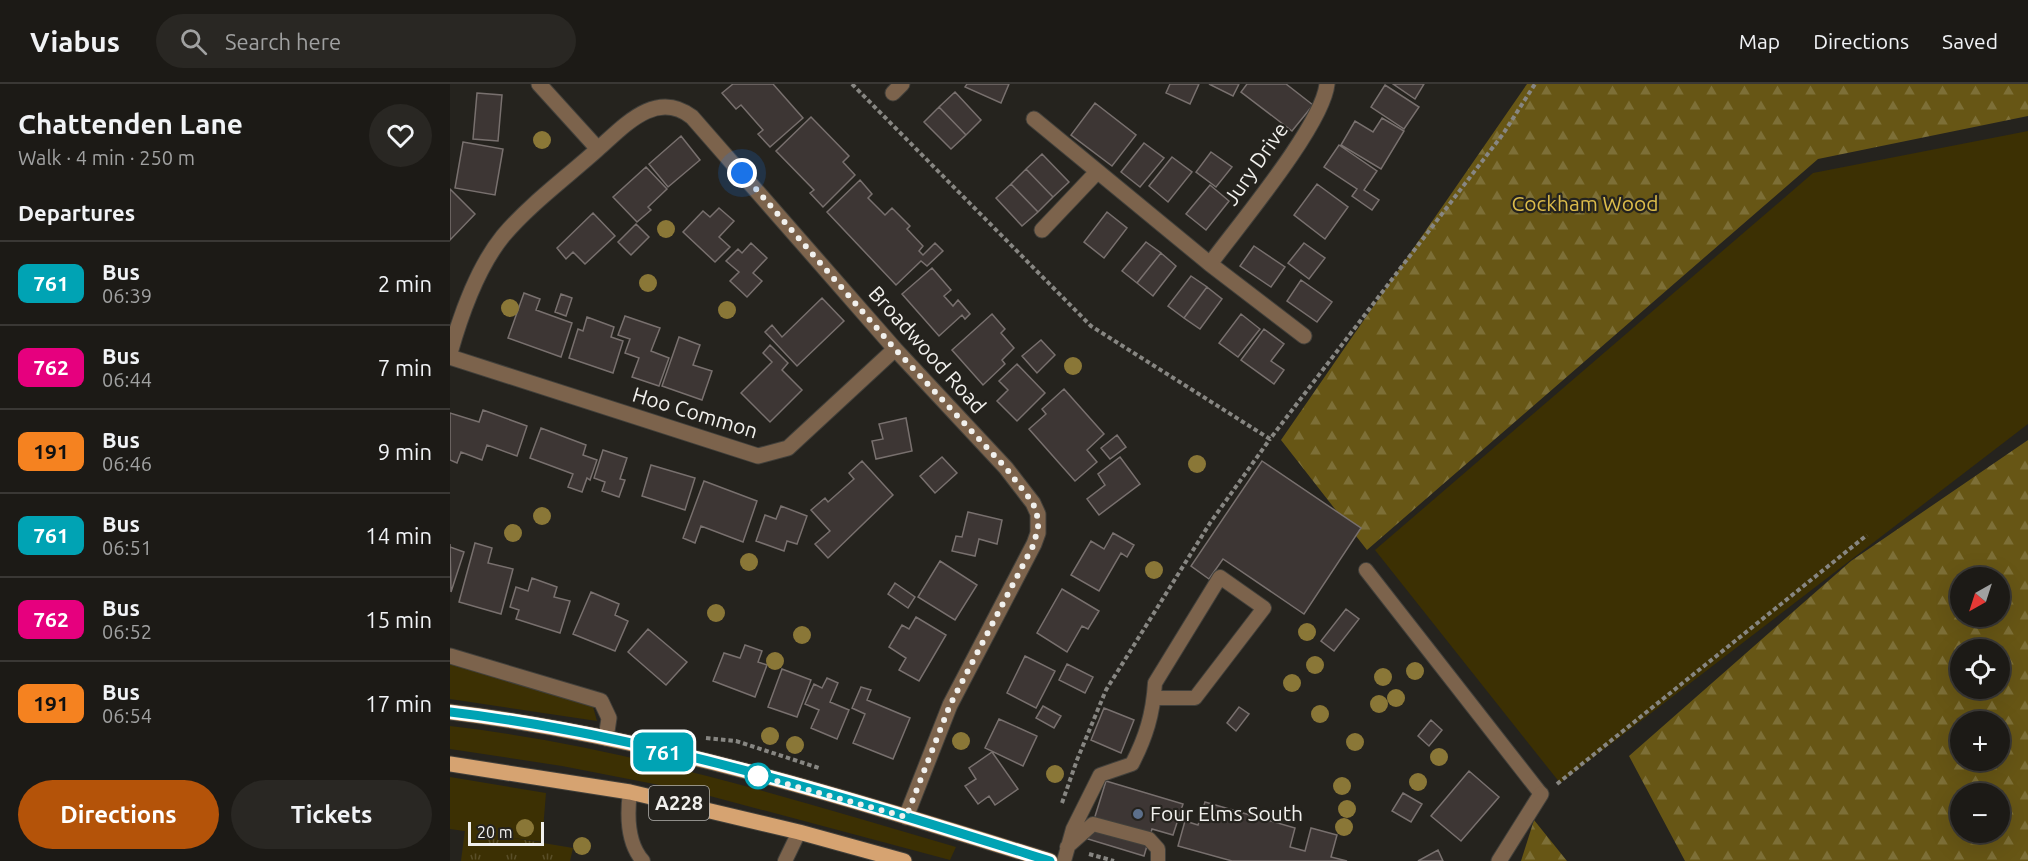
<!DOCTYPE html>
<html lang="en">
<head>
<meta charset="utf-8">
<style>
  :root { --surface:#1c1a16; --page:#292723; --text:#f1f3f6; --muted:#a0a1a1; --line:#3a3835; --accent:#b45309 }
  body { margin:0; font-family:Ubuntu,sans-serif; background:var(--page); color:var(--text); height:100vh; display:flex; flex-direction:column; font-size:22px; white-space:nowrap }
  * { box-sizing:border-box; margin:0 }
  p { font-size:20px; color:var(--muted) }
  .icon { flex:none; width:33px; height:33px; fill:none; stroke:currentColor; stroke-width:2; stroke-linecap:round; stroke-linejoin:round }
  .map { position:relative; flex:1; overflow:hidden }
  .side { display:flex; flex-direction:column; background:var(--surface); width:450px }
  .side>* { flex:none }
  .badge { padding:0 12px; border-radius:9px; font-size:21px; line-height:39px }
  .needle { width:39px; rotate:219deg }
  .fabs { position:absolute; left:1500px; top:483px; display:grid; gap:12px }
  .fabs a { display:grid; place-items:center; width:60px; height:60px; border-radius:50%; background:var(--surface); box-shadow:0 6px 24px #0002,0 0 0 2px var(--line); font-size:30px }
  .scale { position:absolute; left:18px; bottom:15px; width:76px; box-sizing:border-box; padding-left:6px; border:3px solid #f1f0ed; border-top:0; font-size:16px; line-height:21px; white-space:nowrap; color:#f1f0ed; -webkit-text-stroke:4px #25231e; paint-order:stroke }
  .you { position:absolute; width:30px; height:30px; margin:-15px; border:4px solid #fff; border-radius:50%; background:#1a73e8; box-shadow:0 0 0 9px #1a73e833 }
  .map>.badge { position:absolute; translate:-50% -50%; box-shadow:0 0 0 3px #fff }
  h2 { padding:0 18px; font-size:22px; line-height:54px }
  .round { display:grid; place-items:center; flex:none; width:63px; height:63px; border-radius:32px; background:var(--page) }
  .head { display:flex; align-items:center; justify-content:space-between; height:102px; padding:0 18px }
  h1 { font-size:28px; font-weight:700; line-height:45px }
  .button { display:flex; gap:12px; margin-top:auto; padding:12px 18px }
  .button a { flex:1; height:69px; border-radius:36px; background:var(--accent); color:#fff; font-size:24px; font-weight:700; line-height:69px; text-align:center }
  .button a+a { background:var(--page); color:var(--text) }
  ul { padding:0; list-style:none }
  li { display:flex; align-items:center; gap:18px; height:84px; padding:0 18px; border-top:2px solid var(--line) }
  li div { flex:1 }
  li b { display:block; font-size:22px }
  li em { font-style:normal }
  li .badge { min-width:66px; font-weight:700; text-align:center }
  header { display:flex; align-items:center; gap:36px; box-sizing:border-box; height:84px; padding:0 30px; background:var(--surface); border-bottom:2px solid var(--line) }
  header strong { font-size:28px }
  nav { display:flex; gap:33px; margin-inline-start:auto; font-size:21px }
  .search { width:420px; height:54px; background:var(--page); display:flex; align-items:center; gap:15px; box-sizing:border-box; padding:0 21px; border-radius:33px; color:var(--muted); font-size:22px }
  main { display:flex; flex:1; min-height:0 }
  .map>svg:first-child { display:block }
  .grass { fill:#3c3003 }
  .forest { fill:url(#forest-firs); fill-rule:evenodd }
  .park { fill:url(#park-tufts) }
  .building { fill:#3d3634; stroke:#78706e; stroke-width:1.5 }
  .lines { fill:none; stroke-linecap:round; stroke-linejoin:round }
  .service-casing { stroke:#42403b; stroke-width:16 }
  .minor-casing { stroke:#42403b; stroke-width:17 }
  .primary-casing { stroke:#42403b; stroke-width:17 }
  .path { stroke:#878682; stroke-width:4; stroke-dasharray:4.5 3; stroke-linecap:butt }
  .service { stroke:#7c634c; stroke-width:14 }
  .minor { stroke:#7c634c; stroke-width:15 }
  .primary { stroke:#d6a371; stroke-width:15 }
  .tree { fill:#8a7737 }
  .line-casing { stroke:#fff; stroke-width:14 }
  .line { stroke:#00a3b4; stroke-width:9 }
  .walk { stroke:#f1f0ed; stroke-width:6; stroke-dasharray:0 10.8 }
  .stop-dot { fill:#fff; stroke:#00a3b4; stroke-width:3 }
  .service-dot { fill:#5c6f8a; stroke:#25231e; stroke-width:2 }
  .labels { text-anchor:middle; stroke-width:4.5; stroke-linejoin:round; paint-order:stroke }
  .shield { fill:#25231e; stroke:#b4b2af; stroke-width:1.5 }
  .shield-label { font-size:20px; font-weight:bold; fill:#f1f0ed }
  .street-label { font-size:21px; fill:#f1f0ed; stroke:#25231e }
  .park-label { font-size:21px; fill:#dcbc4b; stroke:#25231e }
  .poi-label { font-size:21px; fill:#f1f0ed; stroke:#25231e; text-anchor:start }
</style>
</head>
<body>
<header>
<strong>Viabus</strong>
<div class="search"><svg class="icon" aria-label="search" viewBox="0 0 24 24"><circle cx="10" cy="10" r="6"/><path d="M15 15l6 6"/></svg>Search here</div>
<nav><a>Map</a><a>Directions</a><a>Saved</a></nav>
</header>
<main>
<section class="side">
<div class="head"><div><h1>Chattenden Lane</h1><p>Walk · 4 min · 250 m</p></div><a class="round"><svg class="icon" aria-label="heart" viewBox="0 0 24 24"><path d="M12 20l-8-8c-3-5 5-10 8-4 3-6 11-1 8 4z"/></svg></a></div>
<h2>Departures</h2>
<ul>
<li><span class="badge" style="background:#00a3b4;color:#fff">761</span><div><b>Bus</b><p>06:39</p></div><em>2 min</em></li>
<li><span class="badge" style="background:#e6007e;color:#fff">762</span><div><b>Bus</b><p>06:44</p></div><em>7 min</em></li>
<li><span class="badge" style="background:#f58220;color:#111">191</span><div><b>Bus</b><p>06:46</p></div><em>9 min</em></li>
<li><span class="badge" style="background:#00a3b4;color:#fff">761</span><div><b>Bus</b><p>06:51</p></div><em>14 min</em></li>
<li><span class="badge" style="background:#e6007e;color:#fff">762</span><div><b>Bus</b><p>06:52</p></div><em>15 min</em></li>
<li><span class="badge" style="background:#f58220;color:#111">191</span><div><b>Bus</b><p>06:54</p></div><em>17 min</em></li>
</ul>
<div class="button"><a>Directions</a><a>Tickets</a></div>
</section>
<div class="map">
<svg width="1578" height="777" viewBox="0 0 1578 777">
  <defs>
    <pattern id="forest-firs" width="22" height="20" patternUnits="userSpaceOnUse" patternTransform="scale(1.5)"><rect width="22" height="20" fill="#675615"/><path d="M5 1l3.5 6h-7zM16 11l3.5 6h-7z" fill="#7d6f37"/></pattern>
    <pattern id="park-tufts" width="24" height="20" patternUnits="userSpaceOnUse" patternTransform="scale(1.5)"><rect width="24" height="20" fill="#3c3003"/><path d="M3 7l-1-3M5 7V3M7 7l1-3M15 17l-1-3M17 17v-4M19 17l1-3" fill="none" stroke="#594e28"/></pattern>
  </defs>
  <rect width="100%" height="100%" fill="#25231e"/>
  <path class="grass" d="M1578,47V340L1110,699L925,466L1363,89Z
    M0,575L142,619L147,637L0,615Z
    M0,642C173,662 339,714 506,763L500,776L245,708L112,682L0,665Z
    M0,693L96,709L92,758L0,745Z"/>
  <path class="forest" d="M1077,0H1578V32L1368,75L917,466L831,356Z
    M1578,356V777H1235L1179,672L1401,477ZM1510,494H1550V532H1510ZM1510,566H1550V604H1510ZM1510,638H1550V676H1510ZM1510,710H1550V748H1510Z
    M1084,736L1117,777H1071Z"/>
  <path class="park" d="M15,746L123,764L120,777H11Z"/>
  <path class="building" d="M283,0H323L353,34L320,63L308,50L313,46L291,21L286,25L272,9Z
    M517,0H559L551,19L515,3Z
    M720,0H749L740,20L716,9Z
    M759,0H789L783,12Z
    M797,0H836L863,21L842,47L791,8Z
    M943,0H974L965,15Z
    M935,1L969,23L954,45L921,23Z
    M505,8L531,36L516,51L489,23Z
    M27,9L52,11L48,57L23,55Z
    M645,19L686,51L662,82L621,51Z
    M489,23L516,51L501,65L474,38Z
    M361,33L399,72L393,78L405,91L373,123L360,109L364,106L326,67Z
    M932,34L954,47L931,85L891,61L905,37L923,48Z
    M231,52L250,76L218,103L199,80Z
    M13,58L53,65L45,111L5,104Z
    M694,59L714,74L690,103L671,88Z
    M889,61L927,87L914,106L929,116L922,126L902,112L907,105L874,83Z
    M761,68L782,83L766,103L746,88Z
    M592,70L619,98L603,113L576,85Z
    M722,73L742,88L718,118L699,102Z
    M196,83L217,105L198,123L201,126L187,138L163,113Z
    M576,85L603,113L588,128L561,100Z
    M410,96L422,110L418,114L435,131L442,124L460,142L457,145L473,162L469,167L473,171L485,159L493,167L477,182L471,177L446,201L377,128Z
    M561,100L588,128L572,142L546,114Z
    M867,100L898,123L875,155L844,131Z
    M760,101L779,117L756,146L736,130Z
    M0,105L25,130L0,156Z
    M269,124L284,137L269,153L280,163L265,178L233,148L253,127L260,133Z
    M657,128L677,144L654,174L634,158Z
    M143,129L165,152L135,180L123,168L116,175L107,164Z
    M186,140L199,153L181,171L168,158Z
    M696,158L711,169L687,199L672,187Z
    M301,159L317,174L303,189L312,197L297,213L280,197L289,188L276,177L288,165L292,169Z
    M854,159L875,174L859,195L838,179Z
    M804,162L835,183L821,203L790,182Z
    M711,169L726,182L703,212L687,199Z
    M482,184L501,206L494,212L503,222L508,216L520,230L515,235L512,231L489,252L452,210Z
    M741,192L757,203L734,234L718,222Z
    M851,196L882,218L867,238L837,217Z
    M757,203L772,215L750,245L734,234Z
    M74,209L90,215L86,226L122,239L111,273L58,254Z
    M111,210L122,214L116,232L105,228Z
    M372,214L394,237L347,282L315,248L322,241L332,253Z
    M542,230L555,245L551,249L564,264L552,276L555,280L533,301L502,266Z
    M791,230L810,245L788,273L769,259Z
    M175,232L210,244L201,267L219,274L209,302L182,293L189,274L175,269L180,255L168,251Z
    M137,233L164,243L161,253L173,257L163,289L119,274L128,245L133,247Z
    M814,245L834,260L821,277L834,286L824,300L791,276Z
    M229,253L250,261L243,281L262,287L252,316L212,302Z
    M591,256L605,271L587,289L572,272Z
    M320,261L338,279L332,286L352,306L320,338L291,309L322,278L313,269Z
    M567,280L595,309L567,337L547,317L558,306L549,297Z
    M614,305L654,350L637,366L647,378L625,397L579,345L596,330L592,325Z
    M33,326L77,342L67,372L37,361L32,376L11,368L7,379L0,376V329L29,338Z
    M456,334L462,367L426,375L422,357L433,355L429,340Z
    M91,344L136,361L133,371L147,376L140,396L137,394L132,408L118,403L123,390L80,374Z
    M667,351L676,363L660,375L651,364Z
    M153,366L177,374L170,395L175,396L169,413L152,407L155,398L144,394Z
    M492,373L507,389L485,409L470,392Z
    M670,373L690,400L649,431L637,415L655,401L648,390Z
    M412,377L443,411L378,474L365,460L380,447L361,426L375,414L378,418L404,395L399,389Z
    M812,377L911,444L854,530L773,475L759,495L741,482Z
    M201,381L245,394L235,426L192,412Z
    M254,397L307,417L293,458L251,442L245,459L233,454Z
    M331,422L357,432L347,460L337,457L334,467L306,457L315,431L326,435Z
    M518,428L552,436L547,460L529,455L525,472L502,467L506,452L512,453Z
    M663,449L684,461L677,473L671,469L649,507L621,491L641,457L654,465Z
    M25,459L42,464L38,479L63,485L51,530L9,518Z
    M0,460V463L14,468L1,508Z
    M490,477L527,501L505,536L468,513Z
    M82,494L107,503L104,513L120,517L110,549L66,535L69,526L60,523L66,503L78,507Z
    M445,499L465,513L458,524L438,510Z
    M612,505L649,527L638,545L632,542L617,568L587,549Z
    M141,508L169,520L165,531L178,537L165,567L123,550Z
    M896,525L909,535L884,567L871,557Z
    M466,533L496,551L469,597L449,586L456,574L439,563L452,541L459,545Z
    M198,545L237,578L216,601L178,568Z
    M295,561L312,567L308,578L317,581L305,613L263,597L274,569L290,574Z
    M575,572L605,587L586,624L557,609Z
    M617,580L643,593L635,609L609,596Z
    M332,585L361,596L347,633L318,623Z
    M377,594L388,599L380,618L399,626L387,655L361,644L369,626L355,620L364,600L372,604Z
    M411,603L421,606L417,616L460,634L443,675L403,659L415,630L402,624Z
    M593,622L611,632L604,644L586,634Z
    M789,623L799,630L786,647L777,639Z
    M654,624L684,636L671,669L641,656Z
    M549,635L587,652L573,682L535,664Z
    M981,636L992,646L979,662L968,652Z
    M542,668L568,705L545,721L539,712L528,720L515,702L526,695L519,684Z
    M1019,687L1049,713L1011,757L981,732Z
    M656,697L733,720L723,751L702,745L694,772L638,755Z
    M953,709L972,720L961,738L942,727Z
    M755,718L845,744L840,763L855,767L861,744L887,751L881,773L897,777H782L728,762L735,737L748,741Z
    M988,766L993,777H968Z"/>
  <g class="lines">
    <g class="service-casing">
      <path id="service" d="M916,486L1091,710
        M180,708C177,731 177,759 193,777
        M617,763L643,740L699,755L708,765V777
        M335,777L349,748
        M614,777L623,745L650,691L682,680C696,653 703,630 705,599L770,493L814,524L745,614H704"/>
    </g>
    <g class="minor-casing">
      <path id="minor" d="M89,0L148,65C174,42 206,5 242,33L445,265L556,384L583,419L588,430V449L584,460L500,621L456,733
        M443,9L452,0
        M584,35L760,180L854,252
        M592,146L647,88
        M760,180C787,143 873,41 877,0
        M0,269C11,230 27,184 53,152C80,120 117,93 148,65
        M0,273L308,372L338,364L445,265
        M0,572L151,617L159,634L156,654
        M1049,777L1091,710"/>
    </g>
    <g class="primary-casing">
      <path id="primary" d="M0,628C205,653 404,716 600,777
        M0,680L180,708L349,748L454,777"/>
    </g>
    <path class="path" d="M402,0L641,242L820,355L1053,50L1085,0
      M256,654L286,657L369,684
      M1107,700L1417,451
      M612,719L627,676L656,606L760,439L820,355
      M639,770L664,777"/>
    <use href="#service" class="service"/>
    <use href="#minor" class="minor"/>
    <use href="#primary" class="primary"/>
  </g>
  <g class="tree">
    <circle cx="92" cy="56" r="9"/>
    <circle cx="216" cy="145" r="9"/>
    <circle cx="198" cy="199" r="9"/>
    <circle cx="60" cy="224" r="9"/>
    <circle cx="277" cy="226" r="9"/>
    <circle cx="623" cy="282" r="9"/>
    <circle cx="747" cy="380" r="9"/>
    <circle cx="92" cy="432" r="9"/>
    <circle cx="63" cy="449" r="9"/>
    <circle cx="299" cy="478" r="9"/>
    <circle cx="704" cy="486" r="9"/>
    <circle cx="266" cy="529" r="9"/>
    <circle cx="857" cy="548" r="9"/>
    <circle cx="352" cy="551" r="9"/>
    <circle cx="325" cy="577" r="9"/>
    <circle cx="865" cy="581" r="9"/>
    <circle cx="965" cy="587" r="9"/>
    <circle cx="933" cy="593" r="9"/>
    <circle cx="842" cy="599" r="9"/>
    <circle cx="946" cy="614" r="9"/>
    <circle cx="929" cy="620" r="9"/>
    <circle cx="870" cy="630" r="9"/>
    <circle cx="320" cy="652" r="9"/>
    <circle cx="511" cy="657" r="9"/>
    <circle cx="905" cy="658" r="9"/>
    <circle cx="345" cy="661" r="9"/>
    <circle cx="989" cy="673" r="9"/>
    <circle cx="605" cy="690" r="9"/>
    <circle cx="968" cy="698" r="9"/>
    <circle cx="892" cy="702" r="9"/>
    <circle cx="897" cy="725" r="9"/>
    <circle cx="894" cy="743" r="9"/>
    <circle cx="75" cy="744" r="9"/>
    <circle cx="132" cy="762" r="9"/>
  </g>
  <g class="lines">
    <g class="line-casing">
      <path id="line" d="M0,628C204,652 404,716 600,777"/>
    </g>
    <use href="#line" class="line"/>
    <path class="walk" d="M292,89L445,265L556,384L583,419L589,438L584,460L500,621L456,733L308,692"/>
  </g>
  <circle class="stop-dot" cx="308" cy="692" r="12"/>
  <circle class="service-dot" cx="688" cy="730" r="6"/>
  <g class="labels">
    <rect class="shield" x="199" y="702" width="60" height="34" rx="4.5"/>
    <g class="shield-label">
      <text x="229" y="726">A228</text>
    </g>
    <g class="street-label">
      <text transform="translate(806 80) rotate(-55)" y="7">Jury Drive</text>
      <text transform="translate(477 266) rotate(48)" y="7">Broadwood Road</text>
      <text transform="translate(245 329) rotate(17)" y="7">Hoo Common</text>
    </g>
    <g class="park-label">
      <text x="1135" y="127">Cockham Wood</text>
    </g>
    <g class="poi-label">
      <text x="700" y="737">Four Elms South</text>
    </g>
  </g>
</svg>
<div class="fabs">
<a><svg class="needle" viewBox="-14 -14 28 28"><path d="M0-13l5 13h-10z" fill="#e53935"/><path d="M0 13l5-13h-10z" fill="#a0a1a1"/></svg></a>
<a><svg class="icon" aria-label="locate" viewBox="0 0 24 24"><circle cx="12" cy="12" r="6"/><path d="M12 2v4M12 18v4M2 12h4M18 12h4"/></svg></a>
<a>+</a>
<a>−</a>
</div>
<div class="scale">20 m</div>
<div class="you" style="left:292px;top:89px"></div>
<b class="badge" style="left:213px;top:668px;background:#00a3b4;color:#fff">761</b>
</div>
</main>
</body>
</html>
